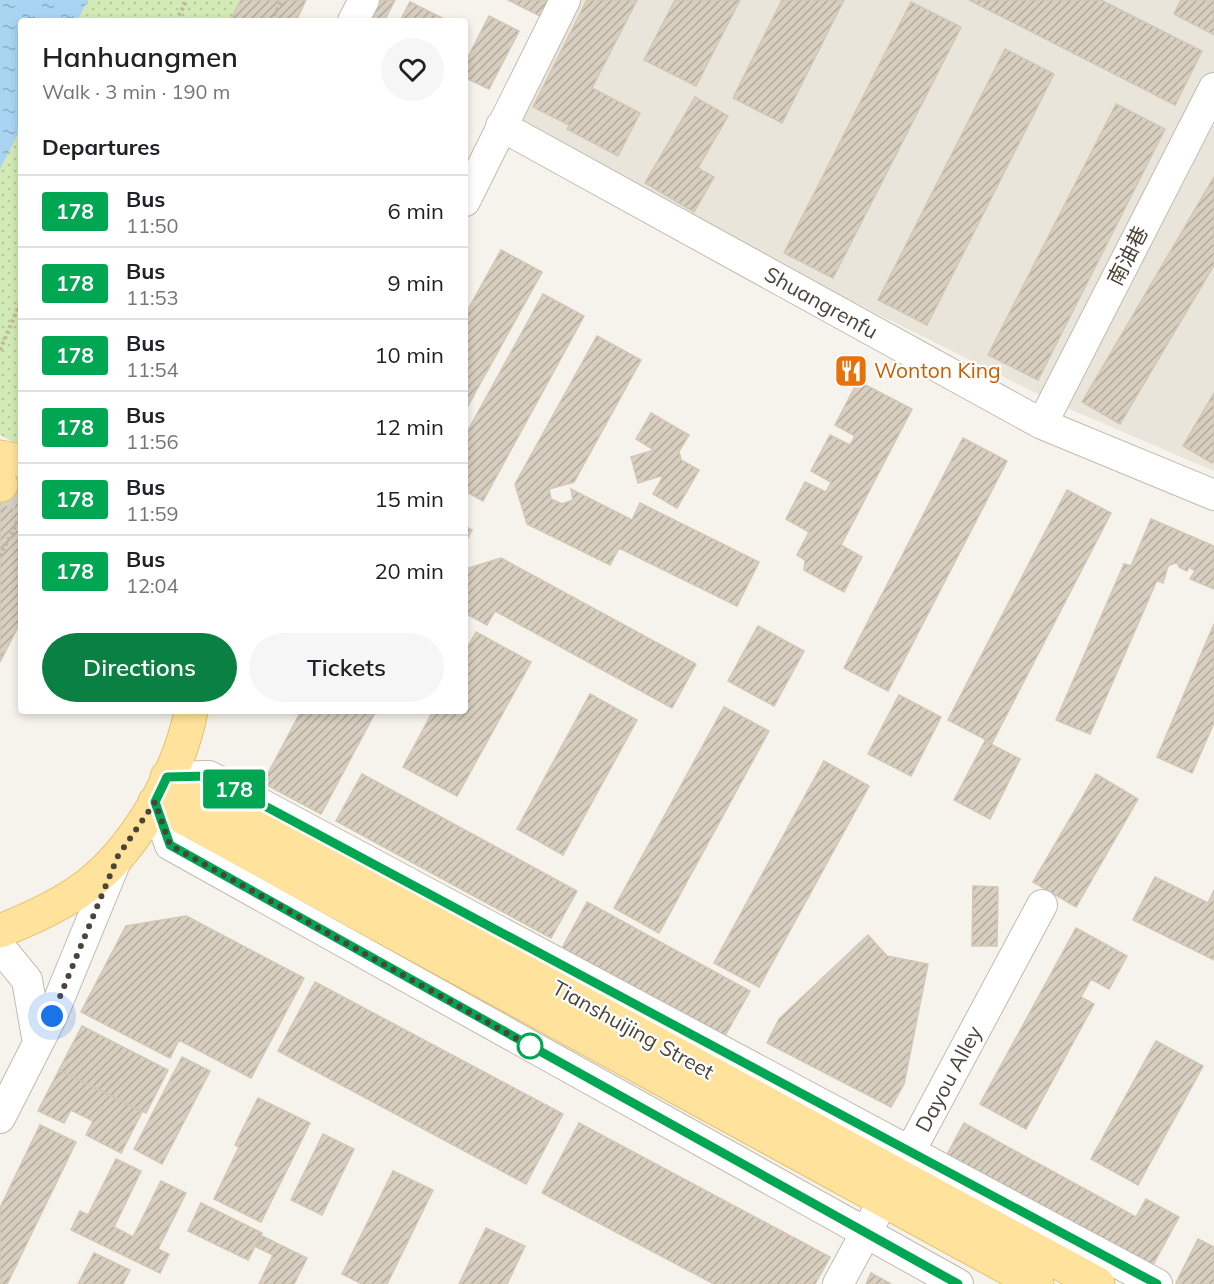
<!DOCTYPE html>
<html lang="en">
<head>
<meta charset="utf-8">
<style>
  :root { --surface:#fff; --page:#f6f6f6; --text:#202124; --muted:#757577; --line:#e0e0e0; --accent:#0b8043 }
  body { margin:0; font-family:Mulish,"Noto Sans SC",sans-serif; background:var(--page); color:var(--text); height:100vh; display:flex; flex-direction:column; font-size:22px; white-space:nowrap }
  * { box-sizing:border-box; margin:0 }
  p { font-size:20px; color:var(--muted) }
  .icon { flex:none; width:33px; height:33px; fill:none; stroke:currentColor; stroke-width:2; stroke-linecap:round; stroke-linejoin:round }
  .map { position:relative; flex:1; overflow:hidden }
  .panel { position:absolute; left:18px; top:18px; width:450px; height:696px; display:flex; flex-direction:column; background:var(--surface); border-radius:6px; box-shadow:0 3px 9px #0003 }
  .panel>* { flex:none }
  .badge { padding:0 12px; border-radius:4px; font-size:21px; line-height:39px }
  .you { position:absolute; width:30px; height:30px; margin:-15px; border:4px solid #fff; border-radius:50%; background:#1a73e8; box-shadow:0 0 0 9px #1a73e833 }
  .map>.badge { position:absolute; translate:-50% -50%; box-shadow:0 0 0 3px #fff }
  h2 { padding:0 24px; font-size:22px; line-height:54px }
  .round { display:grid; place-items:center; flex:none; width:63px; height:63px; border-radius:32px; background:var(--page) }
  .overview { display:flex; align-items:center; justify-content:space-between; height:102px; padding:0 24px }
  h1 { font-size:28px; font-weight:600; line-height:45px }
  .primary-button { display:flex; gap:12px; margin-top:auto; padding:12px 24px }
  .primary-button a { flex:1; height:69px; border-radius:36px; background:var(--accent); color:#fff; font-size:24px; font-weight:600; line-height:69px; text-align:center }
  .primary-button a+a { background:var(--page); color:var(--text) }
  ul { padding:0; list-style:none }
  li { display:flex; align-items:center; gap:18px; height:72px; padding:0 24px; border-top:2px solid var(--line) }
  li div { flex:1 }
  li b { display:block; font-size:22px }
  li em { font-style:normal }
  li .badge { min-width:66px; font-weight:700; text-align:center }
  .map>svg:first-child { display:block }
  .residential { fill:#eae5da }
  .park { fill:url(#park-dots) }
  .water { fill:url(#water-ripples) }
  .building { fill:url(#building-hatch); stroke:#d3c7b4; stroke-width:1.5 }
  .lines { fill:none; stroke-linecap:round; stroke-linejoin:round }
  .major-tunnel { stroke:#d4d0c8; stroke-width:33; stroke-dasharray:33 16; stroke-linecap:butt }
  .minor-casing { stroke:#c2bbae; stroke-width:32 }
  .major-casing { stroke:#e6c16a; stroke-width:35 }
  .path { stroke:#c4b79f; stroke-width:4; stroke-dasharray:3 3; stroke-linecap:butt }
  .minor { stroke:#fff; stroke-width:30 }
  .major { stroke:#ffe39c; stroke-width:33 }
  .line-casing { stroke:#fff; stroke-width:14 }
  .line { stroke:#00a651; stroke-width:9 }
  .walk { stroke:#4b4439; stroke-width:6; stroke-dasharray:0 10.8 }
  .stop-dot { fill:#fff; stroke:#00a651; stroke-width:3 }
  .labels { text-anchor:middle; stroke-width:4.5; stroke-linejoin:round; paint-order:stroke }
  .street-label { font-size:21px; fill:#4b4439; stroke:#fff }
  .food-label { font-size:21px; fill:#c56008; stroke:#fff; text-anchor:start }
</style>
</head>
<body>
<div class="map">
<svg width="1214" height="1284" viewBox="0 0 1214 1284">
  <defs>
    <pattern id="park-dots" width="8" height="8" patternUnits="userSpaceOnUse" patternTransform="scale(1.5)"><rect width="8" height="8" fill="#d2eab5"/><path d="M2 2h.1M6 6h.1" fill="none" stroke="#b6ca9c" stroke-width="1.8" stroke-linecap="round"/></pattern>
    <pattern id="water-ripples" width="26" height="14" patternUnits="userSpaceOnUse" patternTransform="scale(1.5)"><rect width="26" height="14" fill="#a9d4f2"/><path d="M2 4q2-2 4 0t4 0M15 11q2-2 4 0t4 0" fill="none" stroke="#8caec5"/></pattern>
    <pattern id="building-hatch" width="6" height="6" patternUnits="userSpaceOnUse" patternTransform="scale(1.5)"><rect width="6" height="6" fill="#d8cfc1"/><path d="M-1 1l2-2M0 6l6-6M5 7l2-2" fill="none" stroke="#b1aa9e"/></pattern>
  </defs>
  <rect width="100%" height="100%" fill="#f6f3ec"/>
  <path class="residential" d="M565,0H1214V471L1060,405L501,126Z"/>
  <path class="park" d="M0,0H241L230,21H21L20,446L0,435Z"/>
  <path class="water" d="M0,0H88L77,21H21V128L0,169Z"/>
  <path class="building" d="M241,0H306L296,21H230Z
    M378,0H395L384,21H367Z
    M508,0H550L542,17Z
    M587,0H637L592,88L640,113L618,156L567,129L569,125L533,107Z
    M675,0H740L696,86L644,60Z
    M782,0H844L782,123L733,98Z
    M969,0H1101L1202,51L1175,105Z
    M1181,0H1214V35L1174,14Z
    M410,2L448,21H400Z
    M911,2L961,27L833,278L784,253Z
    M489,16L519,31L489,89L466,78L465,81V63Z
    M1005,49L1054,74L927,325L878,300Z
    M695,97L728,116L698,168L714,177L694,212L645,183Z
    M1116,104L1165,129L1038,380L988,355Z
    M1214,177V265L1120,424L1082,402Z
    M501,250L542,272L465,411V315Z
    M543,294L584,316L483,501L465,491V436Z
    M597,336L641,360L574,482L549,489L551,499L562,504L573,500L571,489L632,520L640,503L759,562L737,606L619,548L610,565L527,524L515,484Z
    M858,381L912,409L841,545L862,557L844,592L804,570L805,560L797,555L809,532L786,519L805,482L826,492L831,482L811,471L830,435L850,445L855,436L835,425Z
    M1214,393V460L1212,463L1183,446Z
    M651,413L689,435L679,451L681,460L699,470L677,508L653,494L664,475L638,483L631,457L654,450L636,439Z
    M963,438L1007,461L888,691L844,668Z
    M21,445V621L0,662V487Z
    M1067,490L1111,513L992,743L948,720Z
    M1151,519L1214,546V589L1190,579L1195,571L1189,567L1187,571L1179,567L1177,562L1168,566L1163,583L1157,580L1090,734L1056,720L1124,564L1131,566Z
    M465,526L472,530L465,543Z
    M501,558L696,664L672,708L495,611L487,625L465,613V569Z
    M1214,624V723L1192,773L1157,757Z
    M758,626L804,651L774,706L728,681Z
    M476,632L531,662L457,796L403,767L433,711H465V652Z
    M590,694L637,720L563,855L517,829Z
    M899,695L941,717L911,776L868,754Z
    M724,707L769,731L659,933L614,908Z
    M301,711H376L321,814L263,783Z
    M985,741L1020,759L990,819L954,800Z
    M824,761L869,786L759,987L714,963Z
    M362,774L577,891L551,938L336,821Z
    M1096,774L1138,799L1076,907L1033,882Z
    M1155,877L1208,903L1214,890V960L1133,920Z
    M973,886L998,887L997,946H972Z
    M587,902L750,991L722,1041L560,952Z
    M186,916L304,978L251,1078L179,1040L170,1058L81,1012L126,926Z
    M1076,928L1127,956L1109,989L1091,979L1081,997L1094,1004L1026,1129L980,1104Z
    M868,935L887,956L928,964L904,1084L891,1107L767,1043L779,1019Z
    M315,982L563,1114L526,1184L278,1051Z
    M82,1026L168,1070L146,1113L59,1070Z
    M1156,1041L1203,1066L1138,1185L1091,1159Z
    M182,1057L210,1071L162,1164L134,1149Z
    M59,1070L142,1112L121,1153L86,1135L93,1121L71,1110L64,1123L38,1111Z
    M258,1098L310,1123L261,1222L214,1199L239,1147L235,1145Z
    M579,1123L830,1257L815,1284H714L542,1193Z
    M964,1123L1136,1217L1146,1199L1179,1217L1149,1272L944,1160Z
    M40,1125L76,1142L7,1284H0V1208Z
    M323,1134L354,1149L322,1215L291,1200Z
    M116,1159L141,1171L114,1227L133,1237L161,1181L186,1193L158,1249L169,1254L160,1273L71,1230L80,1211L88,1215Z
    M393,1171L433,1190L387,1284H362L342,1274Z
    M201,1203L262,1233L248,1260L188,1231Z
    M486,1228L525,1246L507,1284H459Z
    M262,1236L307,1258L294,1284H259L273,1255L256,1247Z
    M1198,1239L1214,1247V1284H1178L1176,1283Z
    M94,1253L130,1270L123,1284H78Z
    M871,1273L891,1284H866Z"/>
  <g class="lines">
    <path class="major-tunnel" d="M1,485L21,495"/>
    <g class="minor-casing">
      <path id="minor" d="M353,21L364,0
        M501,126L1042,424L1214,495
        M465,201L565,0
        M1042,424L1214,88
        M167,777L209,776L1157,1284
        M155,802L170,845L958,1284
        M0,947L27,980L38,1043
        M0,1118L52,1016L118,856
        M900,1170L1042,905
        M838,1284L876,1214"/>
    </g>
    <g class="major-casing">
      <path id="major" d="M0,457L14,460
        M0,485H1
        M167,777L1098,1284
        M155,802L1037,1284
        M0,931C28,920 53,909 78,892C132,856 179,774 191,711"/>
    </g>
    <path class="path" d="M176,21L187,0
      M271,21L282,0
      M0,350L21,301
      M0,556L21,515"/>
    <use href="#minor" class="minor"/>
    <use href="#major" class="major"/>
  </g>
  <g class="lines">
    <g class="line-casing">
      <path id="line" d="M958,1284L170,845L155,802L167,777L209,776L1157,1284"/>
    </g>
    <use href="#line" class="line"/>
    <path class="walk" d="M52,1016L118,856L155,802L170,845L530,1046"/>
  </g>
  <defs>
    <g id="restaurant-square" transform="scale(1.725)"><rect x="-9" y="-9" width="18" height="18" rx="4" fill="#e8710a" stroke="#fff"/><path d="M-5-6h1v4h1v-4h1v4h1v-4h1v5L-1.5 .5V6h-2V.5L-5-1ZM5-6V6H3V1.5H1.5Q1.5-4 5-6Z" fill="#fff"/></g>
  </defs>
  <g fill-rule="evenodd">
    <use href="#restaurant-square" x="851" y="371"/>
  </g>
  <circle class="stop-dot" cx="530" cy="1046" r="12"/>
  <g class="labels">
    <g class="street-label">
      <text transform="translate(1128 256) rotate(-63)" y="7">南油巷</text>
      <text transform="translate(821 303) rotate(29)" y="7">Shuangrenfu</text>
      <text transform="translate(633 1030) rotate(29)" y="7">Tianshuijing Street</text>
      <text transform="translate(949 1079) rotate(-62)" y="7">Dayou Alley</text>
    </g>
    <g class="food-label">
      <text x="874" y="378">Wonton King</text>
    </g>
  </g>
</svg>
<div class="you" style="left:52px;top:1016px"></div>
<b class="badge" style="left:234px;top:789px;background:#00a651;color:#fff">178</b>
<section class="panel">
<div class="overview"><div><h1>Hanhuangmen</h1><p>Walk · 3 min · 190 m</p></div><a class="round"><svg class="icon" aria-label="heart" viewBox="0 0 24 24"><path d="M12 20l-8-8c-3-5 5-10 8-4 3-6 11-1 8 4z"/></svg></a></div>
<h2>Departures</h2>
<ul>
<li><span class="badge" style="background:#00a651;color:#fff">178</span><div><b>Bus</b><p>11:50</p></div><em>6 min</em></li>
<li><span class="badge" style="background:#00a651;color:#fff">178</span><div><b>Bus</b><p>11:53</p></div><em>9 min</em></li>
<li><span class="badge" style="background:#00a651;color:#fff">178</span><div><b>Bus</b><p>11:54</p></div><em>10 min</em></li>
<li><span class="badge" style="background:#00a651;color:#fff">178</span><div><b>Bus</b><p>11:56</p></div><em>12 min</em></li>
<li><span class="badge" style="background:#00a651;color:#fff">178</span><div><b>Bus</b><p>11:59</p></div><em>15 min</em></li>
<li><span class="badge" style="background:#00a651;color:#fff">178</span><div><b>Bus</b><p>12:04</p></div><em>20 min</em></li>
</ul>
<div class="primary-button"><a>Directions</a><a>Tickets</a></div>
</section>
</div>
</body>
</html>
